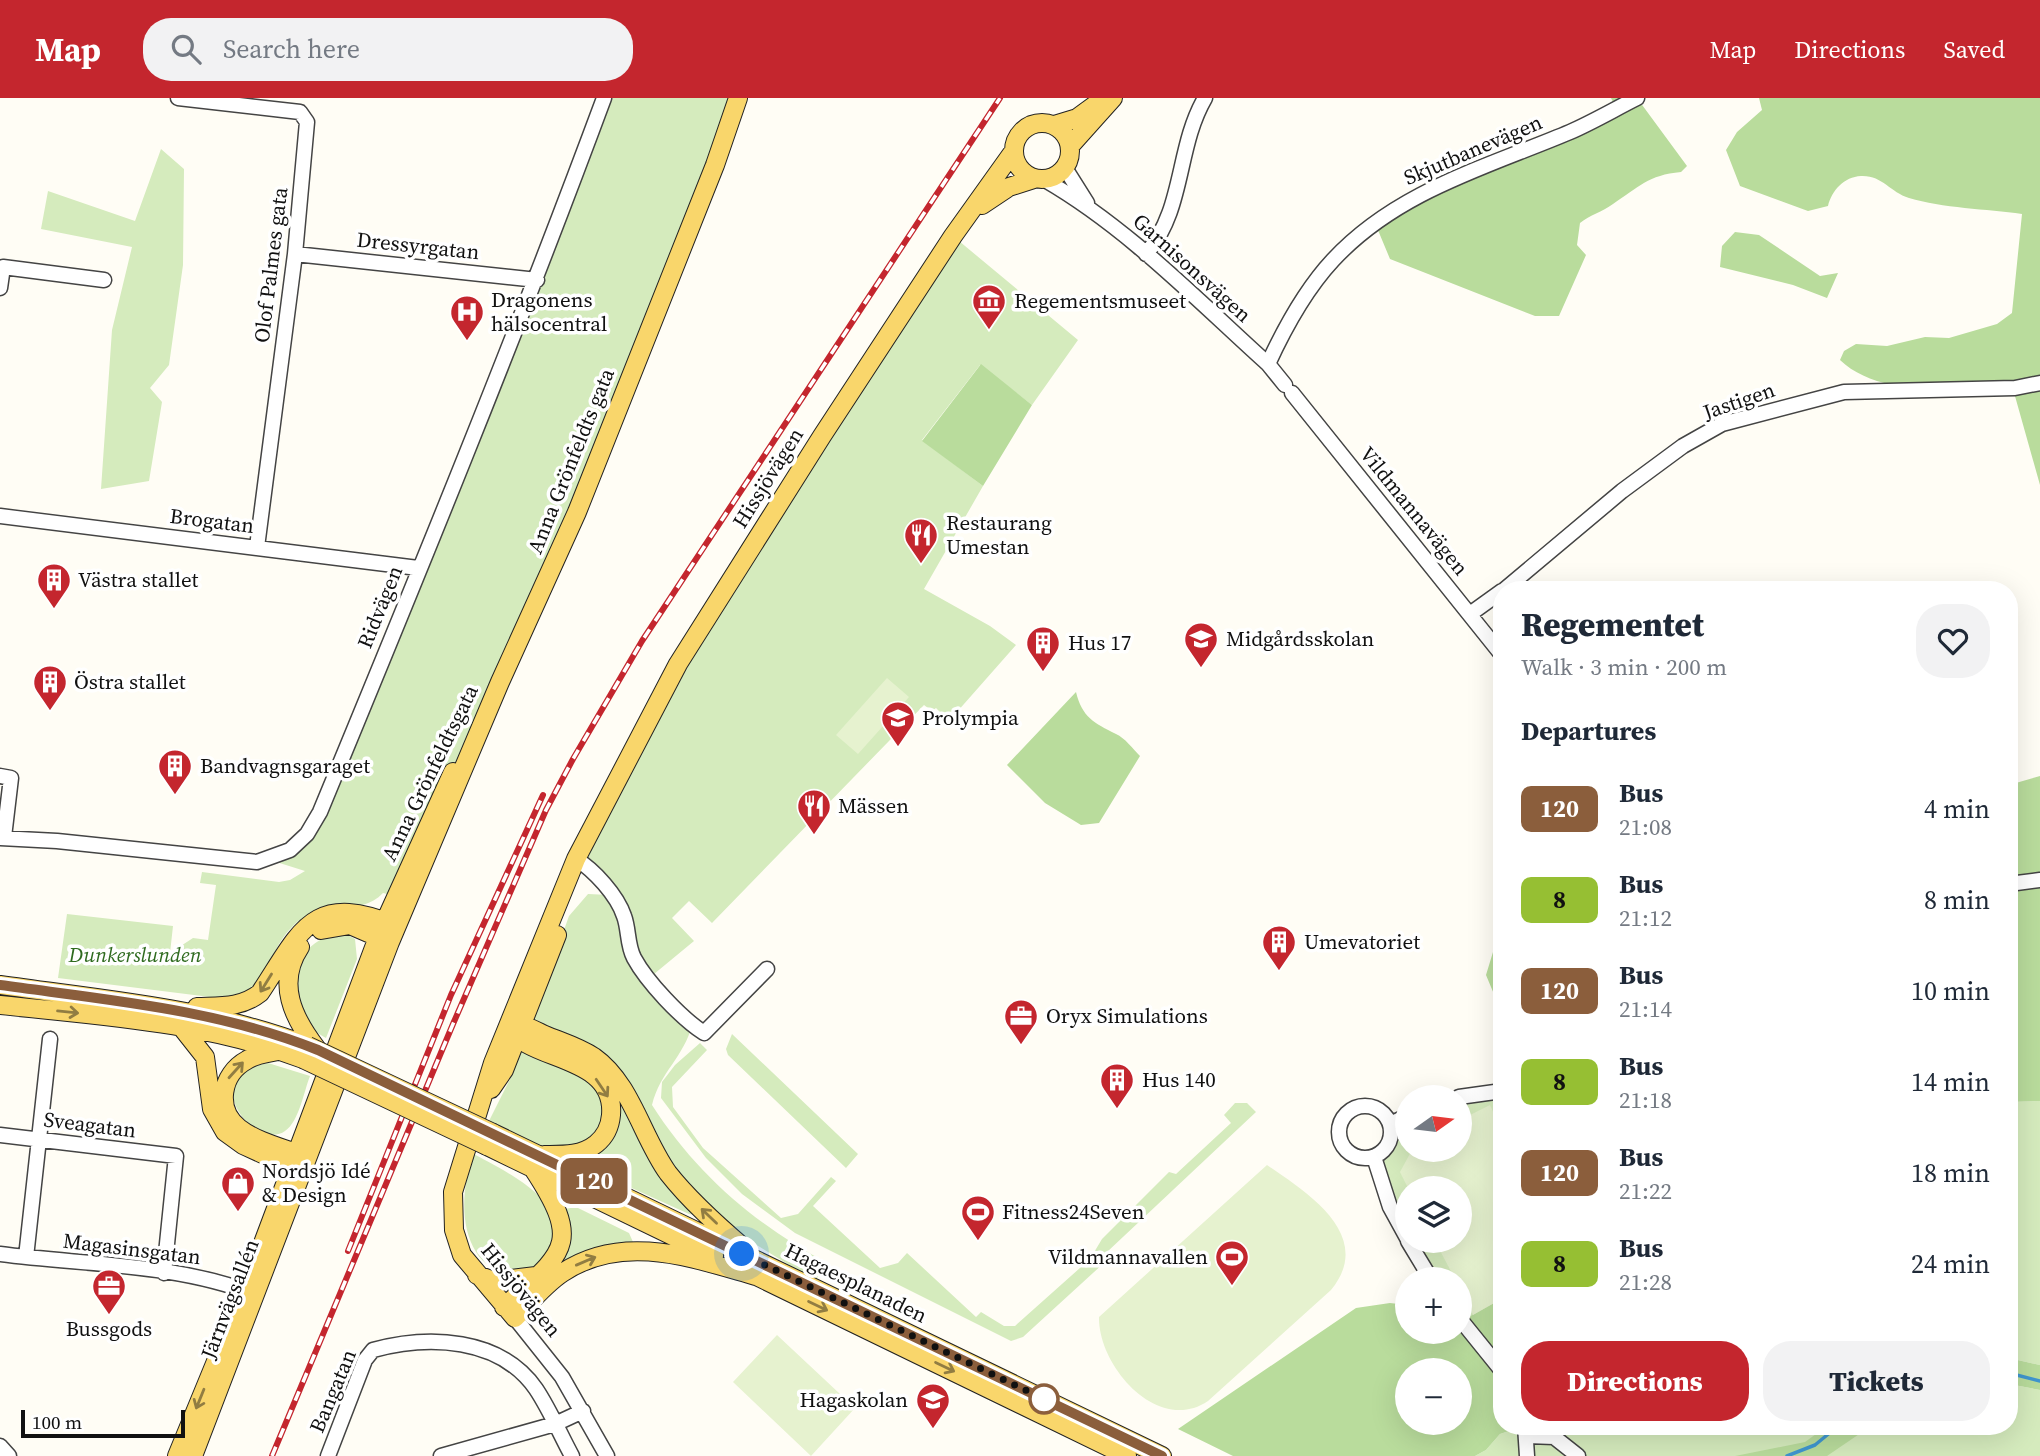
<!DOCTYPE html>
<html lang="en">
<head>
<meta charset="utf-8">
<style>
  :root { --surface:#fff; --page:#f2f2f3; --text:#1f2937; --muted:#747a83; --accent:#c4262e }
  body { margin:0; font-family:"Source Serif 4",serif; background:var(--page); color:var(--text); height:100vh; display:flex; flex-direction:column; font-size:26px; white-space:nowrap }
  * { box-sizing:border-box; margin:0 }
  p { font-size:23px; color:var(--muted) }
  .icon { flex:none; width:38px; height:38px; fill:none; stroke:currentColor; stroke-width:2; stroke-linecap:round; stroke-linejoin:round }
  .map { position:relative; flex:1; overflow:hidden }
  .drawer { position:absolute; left:1493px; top:483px; width:525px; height:854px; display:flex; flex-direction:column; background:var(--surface); border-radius:28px; box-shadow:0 7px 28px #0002 }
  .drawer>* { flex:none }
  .badge { padding:0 14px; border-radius:10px; font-size:24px; line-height:46px }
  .needle { width:46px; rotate:76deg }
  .controls { position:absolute; left:1395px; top:987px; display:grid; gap:14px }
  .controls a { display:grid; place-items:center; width:77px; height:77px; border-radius:50%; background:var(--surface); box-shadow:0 7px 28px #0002; font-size:35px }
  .scale { position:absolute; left:21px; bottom:18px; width:164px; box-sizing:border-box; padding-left:7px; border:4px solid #111; border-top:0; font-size:19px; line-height:24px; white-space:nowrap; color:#111; -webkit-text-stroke:5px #fff; paint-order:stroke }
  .you { position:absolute; width:35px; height:35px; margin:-18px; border:5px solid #fff; border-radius:50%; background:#1a73e8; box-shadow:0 0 0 10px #1a73e833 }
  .map>.badge { position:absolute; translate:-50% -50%; box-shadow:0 0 0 4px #fff }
  h2 { padding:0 28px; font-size:26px; line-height:63px }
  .round { display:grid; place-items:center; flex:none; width:74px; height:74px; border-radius:28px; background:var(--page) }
  .headline { display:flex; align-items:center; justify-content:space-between; height:119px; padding:0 28px }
  h1 { font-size:33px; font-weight:800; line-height:52px }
  .button { display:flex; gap:14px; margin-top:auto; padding:14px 28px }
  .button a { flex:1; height:80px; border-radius:28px; background:var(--accent); color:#fff; font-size:28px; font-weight:800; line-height:80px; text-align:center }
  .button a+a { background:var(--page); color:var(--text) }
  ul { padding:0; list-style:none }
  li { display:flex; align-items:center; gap:21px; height:91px; padding:0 28px }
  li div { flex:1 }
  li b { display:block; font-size:26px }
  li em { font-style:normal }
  li .badge { min-width:77px; font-weight:700; text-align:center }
  header { display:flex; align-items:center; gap:42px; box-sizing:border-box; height:98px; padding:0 35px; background:var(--accent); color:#fff }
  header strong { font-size:33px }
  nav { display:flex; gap:38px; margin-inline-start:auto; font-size:24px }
  .search { width:490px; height:63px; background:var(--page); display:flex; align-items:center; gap:18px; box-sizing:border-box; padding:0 24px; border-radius:28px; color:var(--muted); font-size:26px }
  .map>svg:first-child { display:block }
  .green { fill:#d5ebbd }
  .forest { fill:#b9dc9c; fill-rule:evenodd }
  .pitch { fill:#e6f2cf }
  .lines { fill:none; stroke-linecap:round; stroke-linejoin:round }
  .stream { stroke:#3f96cf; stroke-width:3.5 }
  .minor-casing { stroke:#444; stroke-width:17 }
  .major-casing { stroke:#222; stroke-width:20 }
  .minor { stroke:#fff; stroke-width:14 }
  .major { stroke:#f9d66b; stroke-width:18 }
  .rail-casing { stroke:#c4262e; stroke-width:6 }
  .rail { stroke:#fff; stroke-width:3.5; stroke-dasharray:10; stroke-linecap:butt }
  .major-bridge-casing { stroke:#222; stroke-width:20; stroke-linecap:butt }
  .major-bridge { stroke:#f9d66b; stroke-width:18 }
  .oneway { stroke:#917d42 }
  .line-casing { stroke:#fff; stroke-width:16 }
  .line { stroke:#8b5e3c; stroke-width:10 }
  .walk { stroke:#111; stroke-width:7; stroke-dasharray:0 12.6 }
  .stop-dot { fill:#fff; stroke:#8b5e3c; stroke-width:3.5 }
  .labels { text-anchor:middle; stroke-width:7; stroke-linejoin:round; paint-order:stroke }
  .street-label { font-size:21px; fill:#111; stroke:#fff }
  .poi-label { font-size:21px; fill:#111; stroke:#fff; text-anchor:start }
  .park-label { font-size:21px; font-style:italic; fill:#2f6b1f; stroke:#fff }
</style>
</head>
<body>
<header>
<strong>Map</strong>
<div class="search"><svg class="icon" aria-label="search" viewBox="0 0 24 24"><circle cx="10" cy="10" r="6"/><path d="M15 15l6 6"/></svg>Search here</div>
<nav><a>Map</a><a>Directions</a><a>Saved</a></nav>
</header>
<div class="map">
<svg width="2040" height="1358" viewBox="0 0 2040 1358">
  <rect width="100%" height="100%" fill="#fffdf5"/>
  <path class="green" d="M604,0H738L577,414L395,798L383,795C360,820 318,802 293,828C265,855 272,892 226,901L58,880L67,816L173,828L170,855L193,840L208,842L216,787L200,785L202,774L279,784L290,782L305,773L270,762L307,736Z
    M161,51L184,71L183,167L169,267L150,290L162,304L149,383L101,391L112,232L132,149L41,131L48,93L135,123Z
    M953,138L1078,242L1032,307L980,267L922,342L983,388L924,491L990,528L1016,547L949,623L936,610L932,613L924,607L712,825L689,803L672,820L694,843L648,881L692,927C684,959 660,974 652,1007C696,1076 756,1127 827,1165L815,1183L742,1138L718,1119L689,1116L488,1025L512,977L569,818L588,796L609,797L585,767L632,653Z
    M344,835L355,841L357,861L326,940C314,934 310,928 305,916C288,878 298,840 344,835Z
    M732,936L858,1056L846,1070L728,957L726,951Z
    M700,945L707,952L672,989L673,1009L703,1050L781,1120L798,1116L831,1079L836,1083L813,1108L880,1170L898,1165L907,1155L976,1219L981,1214L1004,1228H1015L1090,1161L1102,1141L1169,1074L1176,1076L1231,1025L1224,1017L1235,1005H1247L1256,1014L1107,1154L1105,1164L1023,1239L1011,1243L795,1135L742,1096L706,1060L661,1000L662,984L675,967Z
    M268,965L310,978C304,993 299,1024 285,1033C256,1054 194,979 268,965Z
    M1501,993V1201L1461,1224L1460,1181H1431L1408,1143H1460V1090H1407V1140L1374,1059L1389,1044L1390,1026L1407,1018V1052H1460L1459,999Z
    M2040,1003V1267L2009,1260V1004Z
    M472,1055C497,1069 545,1091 555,1121C556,1125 554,1132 554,1137C551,1176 497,1189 476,1154C458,1124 464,1087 472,1055Z
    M576,1109L629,1135L633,1144L595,1152L563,1165L567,1119L565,1111Z
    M2009,1286L2040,1292V1358H1475L1486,1352L1500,1336L1524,1328H2009Z"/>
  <path class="forest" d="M1611,0H1637L1687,68L1681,74C1648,77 1639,89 1613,106C1602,114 1590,117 1580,125L1577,147L1586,157L1559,218H1535L1390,161L1375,125L1616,10Z
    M1759,0H2040V387L2013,291C1962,292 1879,300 1840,262L1844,253L1856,246L1887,248L1925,239L1949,240L1997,226L2012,215L2022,116C1987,111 1942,110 1909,100C1890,94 1882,77 1861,78C1844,79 1832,92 1828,108L1808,113L1740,88L1726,52L1737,34L1762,12Z
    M1735,134L1759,137L1820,178L1838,175L1827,200L1793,187L1720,169L1722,148Z
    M981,266L1032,307L983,388L922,343Z
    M1076,594C1082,619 1094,625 1116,636C1125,640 1133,651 1140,658L1099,725L1081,727L1045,705L1007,667Z
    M2040,678V1003L2009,1004V687Z
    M1493,854H1501V913L1486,877Z
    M1501,1201L1502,1328H1524L1500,1336L1486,1352L1475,1358H1233L1178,1331L1356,1210L1390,1205L1407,1207V1234H1460V1224ZM1407,1272H1460V1325H1407Z
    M2009,1260L2040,1267V1292L2009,1286Z
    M1827,1328H1871L1827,1358H1735L1805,1344Z"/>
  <path class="pitch" d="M887,580L909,599L858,656L836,637Z
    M1490,1007L1501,1032V1201L1473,1217L1460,1190V1181H1455L1435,1143H1460V1090H1408L1400,1074L1412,1052H1460V1022Z
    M1267,1067C1306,1094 1376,1137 1331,1192L1208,1303C1158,1337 1098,1268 1099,1219Z
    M777,1237L855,1310L811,1358L733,1284Z"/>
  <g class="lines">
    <path class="stream" d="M2009,1275L2040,1283
      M1787,1358L1815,1347L1838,1328"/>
    <g class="minor-casing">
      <path id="minor" d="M178,0L300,14L307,24L295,156L257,449
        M1065,70L1087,105
        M1045,82C1128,130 1197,202 1268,266L1285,287
        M295,156L537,182
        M1146,156C1185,111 1176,50 1205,0
        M0,190L3,169L104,182
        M1268,266C1285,229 1305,192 1333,162C1397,93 1487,69 1570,34C1593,24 1615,11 1637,0
        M1292,295L1502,557
        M0,418L418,470
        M1504,492L1622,393L1683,348L1722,326L1844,294L2015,290L2040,285
        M1470,516L1502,493
        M0,678L11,680L4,739
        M0,740L57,743L257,764L290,752L307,736L320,714C418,477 515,240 604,0
        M576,761C594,772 617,797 624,818C629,831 627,847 634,860C647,884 681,920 704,935L767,871
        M2009,786L2040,782
        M1459,999L1502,993
        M1339 1034a26 26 0 1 1 52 0a26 26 0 1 1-52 0Z
        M1390,1026L1407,1018
        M0,1037L176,1058L164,1175
        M1374,1059L1390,1109L1407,1140
        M1408,1143L1431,1181
        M0,1156C83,1167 175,1165 254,1196
        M26,1159L50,941
        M515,1220L562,1279L607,1358
        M1460,1221L1502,1273
        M1525,1328L1527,1358
        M1527,1338L1554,1339L1578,1358
        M0,1348L9,1358
        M328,1358L365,1262L373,1252C428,1237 500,1239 536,1291C550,1312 560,1336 572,1358
        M441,1358L555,1326L583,1313"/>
    </g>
    <g class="major-casing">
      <path id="major" d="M1014 53a28 28 0 1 1 56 0a28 28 0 1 1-56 0Z
        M1054,27L1077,20L1099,4
        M1070,48L1113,0
        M982,107L1009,89L1034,81
        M321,832L350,827L387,843
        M300,849C276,885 293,920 317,951
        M0,887C105,902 209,910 308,948
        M0,907C103,918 205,924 303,961
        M197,909C220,908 241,910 260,895C300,835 311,793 394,827
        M179,926L205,959L212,1011L225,1034L243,1047L300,1073
        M511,929C523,964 616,955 611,1017C610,1029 606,1038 596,1046C581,1058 563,1057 544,1057
        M511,930C522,924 534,932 545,937C562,944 579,949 594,959C631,985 642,1039 668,1075C690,1103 717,1127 744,1150
        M278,953C268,955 256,956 247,962C221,976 215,1011 239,1030C257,1044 283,1050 304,1058
        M491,991L504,972L557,837
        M493,1035L1162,1358
        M487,1048L714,1158
        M746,1173L1127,1358
        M477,1177L494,1183L536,1178
        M756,1178C692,1160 623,1134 562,1175C544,1187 530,1205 515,1220L462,1157L454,1132L453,1094L493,965L576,761L678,566L822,338L953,138L1013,54
        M504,1209C564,1154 583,1147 534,1072
        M177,1358L245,1193L378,839L453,674
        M193,1358L390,844L500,584L577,414L715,67L738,0"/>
    </g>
    <use href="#minor" class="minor"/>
    <use href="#major" class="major"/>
    <g class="rail-casing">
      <path id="rail" d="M348,1153L451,897L543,697
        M272,1358L453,926L546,712L573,661L642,543L1000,0"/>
    </g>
    <use href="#rail" class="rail"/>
    <g class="major-bridge-casing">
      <path id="major-bridge" d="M308,948L493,1035
        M303,961L487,1048"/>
    </g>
    <use href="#major-bridge" class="major-bridge"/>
  </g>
  <defs><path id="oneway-shaft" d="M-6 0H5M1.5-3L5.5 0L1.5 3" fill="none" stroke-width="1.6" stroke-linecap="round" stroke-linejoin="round" transform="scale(1.75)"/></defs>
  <g class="oneway">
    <use href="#oneway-shaft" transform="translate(266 885) rotate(122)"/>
    <use href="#oneway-shaft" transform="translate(68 914) rotate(6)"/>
    <use href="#oneway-shaft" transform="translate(236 972) rotate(-48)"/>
    <use href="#oneway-shaft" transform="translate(602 990) rotate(56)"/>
    <use href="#oneway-shaft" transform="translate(709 1118) rotate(-136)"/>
    <use href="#oneway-shaft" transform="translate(586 1163) rotate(-23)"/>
    <use href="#oneway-shaft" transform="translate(818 1208) rotate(26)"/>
    <use href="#oneway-shaft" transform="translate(945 1269) rotate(26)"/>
    <use href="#oneway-shaft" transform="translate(200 1301) rotate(112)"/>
  </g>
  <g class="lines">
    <g class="line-casing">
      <path id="line" d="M0,887C108,902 216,911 318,952L1162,1358"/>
    </g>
    <use href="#line" class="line"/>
    <path class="walk" d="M742,1156L1044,1301"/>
  </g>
  <defs>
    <g id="museum-pin" transform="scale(1.75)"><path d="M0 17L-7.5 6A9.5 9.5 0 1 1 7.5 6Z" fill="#c4262e" stroke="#fff"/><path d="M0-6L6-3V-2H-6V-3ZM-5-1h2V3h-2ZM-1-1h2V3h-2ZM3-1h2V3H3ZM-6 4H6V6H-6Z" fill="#fff"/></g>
    <g id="hospital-pin" transform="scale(1.75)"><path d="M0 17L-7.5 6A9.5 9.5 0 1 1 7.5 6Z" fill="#c4262e" stroke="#fff"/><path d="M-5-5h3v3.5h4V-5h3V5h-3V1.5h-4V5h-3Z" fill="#fff"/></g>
    <g id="restaurant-pin" transform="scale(1.75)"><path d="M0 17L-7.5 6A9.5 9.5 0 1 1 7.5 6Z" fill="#c4262e" stroke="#fff"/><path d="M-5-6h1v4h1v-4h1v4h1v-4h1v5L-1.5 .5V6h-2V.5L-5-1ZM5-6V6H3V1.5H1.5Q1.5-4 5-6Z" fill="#fff"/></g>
    <g id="building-pin" transform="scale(1.75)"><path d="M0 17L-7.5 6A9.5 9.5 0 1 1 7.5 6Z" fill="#c4262e" stroke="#fff"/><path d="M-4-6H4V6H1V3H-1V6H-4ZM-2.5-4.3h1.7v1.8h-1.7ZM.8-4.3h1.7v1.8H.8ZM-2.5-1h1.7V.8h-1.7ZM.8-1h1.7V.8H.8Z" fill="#fff"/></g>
    <g id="school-pin" transform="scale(1.75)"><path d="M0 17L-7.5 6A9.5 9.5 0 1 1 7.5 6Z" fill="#c4262e" stroke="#fff"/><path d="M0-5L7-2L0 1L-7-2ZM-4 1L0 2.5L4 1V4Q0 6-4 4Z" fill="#fff"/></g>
    <g id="office-pin" transform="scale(1.75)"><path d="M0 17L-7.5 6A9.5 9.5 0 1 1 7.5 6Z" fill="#c4262e" stroke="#fff"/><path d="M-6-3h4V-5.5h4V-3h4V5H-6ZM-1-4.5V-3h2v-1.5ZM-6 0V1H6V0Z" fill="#fff"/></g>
    <g id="shop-pin" transform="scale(1.75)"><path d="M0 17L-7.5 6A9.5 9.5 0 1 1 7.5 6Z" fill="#c4262e" stroke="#fff"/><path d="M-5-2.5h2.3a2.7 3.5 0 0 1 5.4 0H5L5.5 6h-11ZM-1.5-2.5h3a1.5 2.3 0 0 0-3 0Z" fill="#fff"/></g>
    <g id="stadium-pin" transform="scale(1.75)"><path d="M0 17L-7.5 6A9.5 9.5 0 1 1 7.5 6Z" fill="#c4262e" stroke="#fff"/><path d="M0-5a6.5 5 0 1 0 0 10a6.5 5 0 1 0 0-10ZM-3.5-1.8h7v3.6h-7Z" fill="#fff"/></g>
  </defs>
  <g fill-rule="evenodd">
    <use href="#museum-pin" x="989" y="203"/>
    <use href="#hospital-pin" x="467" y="214"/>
    <use href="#restaurant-pin" x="921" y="437"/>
    <use href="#building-pin" x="54" y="482"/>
    <use href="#school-pin" x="1201" y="541"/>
    <use href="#building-pin" x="1043" y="545"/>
    <use href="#building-pin" x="50" y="584"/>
    <use href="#school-pin" x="898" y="620"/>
    <use href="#building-pin" x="175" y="668"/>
    <use href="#restaurant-pin" x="814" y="708"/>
    <use href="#building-pin" x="1279" y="844"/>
    <use href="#office-pin" x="1021" y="918"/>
    <use href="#building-pin" x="1117" y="982"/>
    <use href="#shop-pin" x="238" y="1085"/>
    <use href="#stadium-pin" x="978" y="1114"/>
    <use href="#stadium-pin" x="1232" y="1159"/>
    <use href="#office-pin" x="109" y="1188"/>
    <use href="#school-pin" x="933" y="1302"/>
  </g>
  <circle class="stop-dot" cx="1044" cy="1301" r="14"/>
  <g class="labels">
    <g class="street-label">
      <text transform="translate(1473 52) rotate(-23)" y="7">Skjutbanevägen</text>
      <text transform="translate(418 148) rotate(6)" y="7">Dressyrgatan</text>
      <text transform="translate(271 167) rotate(-83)" y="7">Olof Palmes gata</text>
      <text transform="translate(1192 170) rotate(42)" y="7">Garnisonsvägen</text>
      <text transform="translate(1739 303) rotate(-19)" y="7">Jastigen</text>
      <text transform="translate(571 363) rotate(-68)" y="7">Anna Grönfeldts gata</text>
      <text transform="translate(768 380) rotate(-58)" y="7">Hissjövägen</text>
      <text transform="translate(1414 413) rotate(51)" y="7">Vildmannavägen</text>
      <text transform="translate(212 423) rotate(7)" y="7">Brogatan</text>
      <text transform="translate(380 509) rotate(-68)" y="7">Ridvägen</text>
      <text transform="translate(430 675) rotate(-64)" y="7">Anna Grönfeldtsgata</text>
      <text transform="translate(90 1027) rotate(7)" y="7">Sveagatan</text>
      <text transform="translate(132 1151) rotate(7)" y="7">Magasinsgatan</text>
      <text transform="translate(856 1185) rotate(26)" y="7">Hagaesplanaden</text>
      <text transform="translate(521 1192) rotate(51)" y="7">Hissjövägen</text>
      <text transform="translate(230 1201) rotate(-69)" y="7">Järnvägsallén</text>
      <text transform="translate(333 1293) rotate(-67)" y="7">Bangatan</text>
    </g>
    <g class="poi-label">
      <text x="491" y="209">Dragonens<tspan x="491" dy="24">hälsocentral</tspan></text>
      <text x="1014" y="210">Regementsmuseet</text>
      <text x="946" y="432">Restaurang<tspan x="946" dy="24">Umestan</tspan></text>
      <text x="78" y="489">Västra stallet</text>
      <text x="1226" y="548">Midgårdsskolan</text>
      <text x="1068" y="552">Hus 17</text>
      <text x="74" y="591">Östra stallet</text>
      <text x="922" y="627">Prolympia</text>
      <text x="200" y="675">Bandvagnsgaraget</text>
      <text x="838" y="715">Mässen</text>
      <text x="1304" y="851">Umevatoriet</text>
      <text x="1046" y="925">Oryx Simulations</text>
      <text x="1142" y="989">Hus 140</text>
      <text x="262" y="1080">Nordsjö Idé<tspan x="262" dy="24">&amp; Design</tspan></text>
      <text x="1002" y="1121">Fitness24Seven</text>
      <text x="1208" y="1166" text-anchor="end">Vildmannavallen</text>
      <text x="109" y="1238" text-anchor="middle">Bussgods</text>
      <text x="908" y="1309" text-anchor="end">Hagaskolan</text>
    </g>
    <g class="park-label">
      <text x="135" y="864">Dunkerslunden</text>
    </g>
  </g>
</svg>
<div class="controls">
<a><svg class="needle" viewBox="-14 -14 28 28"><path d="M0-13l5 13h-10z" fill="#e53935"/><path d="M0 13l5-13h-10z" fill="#747a83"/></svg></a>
<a><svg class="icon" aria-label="layers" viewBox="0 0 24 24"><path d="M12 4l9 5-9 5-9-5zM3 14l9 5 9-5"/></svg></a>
<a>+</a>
<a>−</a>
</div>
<div class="scale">100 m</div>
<div class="you" style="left:742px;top:1156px"></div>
<b class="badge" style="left:594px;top:1083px;background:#8b5e3c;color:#fff">120</b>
<section class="drawer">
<div class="headline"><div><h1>Regementet</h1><p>Walk · 3 min · 200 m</p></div><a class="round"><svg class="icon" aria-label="heart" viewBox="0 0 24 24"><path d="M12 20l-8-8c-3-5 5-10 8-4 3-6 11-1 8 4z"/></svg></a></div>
<h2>Departures</h2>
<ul>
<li><span class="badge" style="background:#8b5e3c;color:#fff">120</span><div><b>Bus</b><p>21:08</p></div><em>4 min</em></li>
<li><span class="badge" style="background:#96bf33;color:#111">8</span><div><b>Bus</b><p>21:12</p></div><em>8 min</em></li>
<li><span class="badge" style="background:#8b5e3c;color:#fff">120</span><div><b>Bus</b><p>21:14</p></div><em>10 min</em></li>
<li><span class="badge" style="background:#96bf33;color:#111">8</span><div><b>Bus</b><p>21:18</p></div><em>14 min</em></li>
<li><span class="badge" style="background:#8b5e3c;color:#fff">120</span><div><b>Bus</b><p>21:22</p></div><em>18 min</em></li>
<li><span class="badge" style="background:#96bf33;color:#111">8</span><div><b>Bus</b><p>21:28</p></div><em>24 min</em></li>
</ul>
<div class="button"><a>Directions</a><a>Tickets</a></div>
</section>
</div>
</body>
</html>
